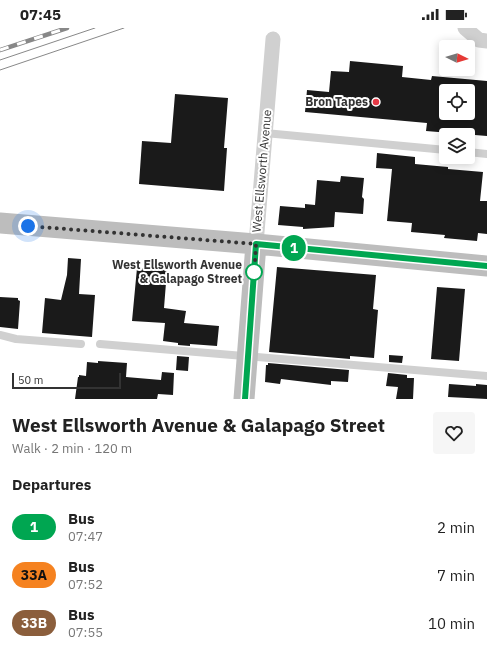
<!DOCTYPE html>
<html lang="en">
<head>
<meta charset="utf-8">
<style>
  :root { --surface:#fff; --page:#f6f6f6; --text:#222; --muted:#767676 }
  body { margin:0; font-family:"IBM Plex Sans",sans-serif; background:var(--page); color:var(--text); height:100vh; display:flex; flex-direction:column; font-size:15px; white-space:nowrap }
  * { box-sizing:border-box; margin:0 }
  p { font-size:13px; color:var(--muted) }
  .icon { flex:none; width:22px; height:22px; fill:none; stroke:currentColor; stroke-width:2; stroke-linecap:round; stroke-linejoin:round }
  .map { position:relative; height:371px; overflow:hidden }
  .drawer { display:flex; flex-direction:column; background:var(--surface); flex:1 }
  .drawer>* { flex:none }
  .badge { padding:0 8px; border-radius:13px; font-size:14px; line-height:26px }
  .needle { width:26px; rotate:95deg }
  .controls { position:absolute; left:439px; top:12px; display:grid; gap:8px }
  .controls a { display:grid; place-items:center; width:36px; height:36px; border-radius:4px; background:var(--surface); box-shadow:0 2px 10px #0003; font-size:20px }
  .scale { position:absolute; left:12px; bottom:10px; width:109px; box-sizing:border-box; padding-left:4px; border:2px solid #333; border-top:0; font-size:11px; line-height:14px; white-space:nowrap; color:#333; -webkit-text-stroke:3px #fff; paint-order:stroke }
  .you { position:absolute; width:20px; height:20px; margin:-10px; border:3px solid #fff; border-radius:50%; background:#1a73e8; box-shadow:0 0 0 6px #1a73e833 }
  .map>.badge { position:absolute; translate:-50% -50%; box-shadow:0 0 0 2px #fff }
  h2 { padding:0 12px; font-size:15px; line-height:36px }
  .round { display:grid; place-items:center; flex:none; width:42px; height:42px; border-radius:4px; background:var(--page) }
  .headline { display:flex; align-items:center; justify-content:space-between; height:68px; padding:0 12px }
  h1 { font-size:19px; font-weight:700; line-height:30px }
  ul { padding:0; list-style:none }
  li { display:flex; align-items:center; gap:12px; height:48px; padding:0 12px }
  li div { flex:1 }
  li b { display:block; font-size:15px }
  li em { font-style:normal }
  li .badge { min-width:44px; font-weight:700; text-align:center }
  .status { display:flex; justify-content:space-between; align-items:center; height:28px; padding:0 20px; background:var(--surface); direction:ltr }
  .status svg { height:11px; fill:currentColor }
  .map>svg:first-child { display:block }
  .building { fill:#1a1a1a; fill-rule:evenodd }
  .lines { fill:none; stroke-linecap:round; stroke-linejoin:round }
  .lane { stroke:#d0d0d0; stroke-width:8 }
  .street { stroke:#d0d0d0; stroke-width:15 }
  .secondary { stroke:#bdbdbd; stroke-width:21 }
  .tram { stroke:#888; stroke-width:1 }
  .rail-casing { stroke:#888; stroke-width:4.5 }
  .rail { stroke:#fff; stroke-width:3; stroke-dasharray:9; stroke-linecap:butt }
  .line-casing { stroke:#fff; stroke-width:9 }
  .line { stroke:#00a651; stroke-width:6 }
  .walk { stroke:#333; stroke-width:4; stroke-dasharray:0 7.2 }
  .poi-dot { fill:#e63946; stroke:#fff; stroke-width:1.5 }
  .stop-dot { fill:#fff; stroke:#00a651; stroke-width:2 }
  .labels { text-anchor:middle; stroke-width:4; stroke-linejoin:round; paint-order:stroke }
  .poi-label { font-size:12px; font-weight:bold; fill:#333; stroke:#fff; text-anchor:end }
  .street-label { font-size:12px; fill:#333; stroke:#fff }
  .stop-label { font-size:12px; font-weight:bold; fill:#333; stroke:#fff; text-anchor:end }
</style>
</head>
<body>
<div class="status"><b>07:45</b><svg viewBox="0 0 49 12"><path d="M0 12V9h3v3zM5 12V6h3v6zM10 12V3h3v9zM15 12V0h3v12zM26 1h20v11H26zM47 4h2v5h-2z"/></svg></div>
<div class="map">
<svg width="487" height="371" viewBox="0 0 487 371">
  <rect width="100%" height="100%" fill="#fff"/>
  <path class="building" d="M350,33L403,38L402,49L431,52L432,48L487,53V108L426,103L427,95L305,84L307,62L329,64L331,43L349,44ZM446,63H468V85H446Z
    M175,66L228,70L224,120H227L224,163L139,156L142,113L171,115Z
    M377,125L415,129V136L448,139V141L483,144L480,173H487V206L478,205L477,213L444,210L445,207L411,204L412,195L387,193L392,141L376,140Z
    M341,148L364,150L362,169L364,171L363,186L335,184L334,199L303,201V199L278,197L280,178L305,180V176L315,177L317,152L340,154Z
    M68,230L81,231L79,266L95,267L92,309L42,305L45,270L61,272L67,247Z
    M277,239L376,247L373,281L378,282L374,330L350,328V331L269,324Z
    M137,240L167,242L164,280L186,283L184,295L219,298L217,318L190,316V318L178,317V315L163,313L165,295L132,293Z
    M437,259L465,261L459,333L431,331Z
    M0,269L18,270V272L20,273L18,301L0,299Z
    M389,327L403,328L402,335L389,334Z
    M177,328L189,329L188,343L176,342Z
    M98,333L127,335L126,349L161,352L162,344L174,345L173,367L158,366L157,371H75L78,349H79V347L86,348L87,334L98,335Z
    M268,335L349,342L348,354L331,353V357L281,351L280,356L265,354L266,337H268Z
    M388,345L407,347V350H414L413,371H396L398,359L386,358Z
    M449,356L476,358V356L487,357V371L448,369Z"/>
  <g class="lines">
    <path class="lane" d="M265,105L446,122
      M468,124L487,126
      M0,307L16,311L81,316
      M100,316L487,348"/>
    <path class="street" d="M465,0L479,12L487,13
      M256,216L273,11"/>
    <path class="secondary" d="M0,195L256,216L487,238
      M244,371L256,216"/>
    <path class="tram" d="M0,32L95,0
      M0,42L124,0"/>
    <g class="rail-casing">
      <path id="rail" d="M0,22L67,0"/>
    </g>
    <use href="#rail" class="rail"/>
  </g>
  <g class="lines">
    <g class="line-casing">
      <path id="line" d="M245,371L256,216L487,238"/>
    </g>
    <use href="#line" class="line"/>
    <path class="walk" d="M28,198L256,216L254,251V244"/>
  </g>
  <circle class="poi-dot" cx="376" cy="74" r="4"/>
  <circle class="stop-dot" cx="254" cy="244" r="8"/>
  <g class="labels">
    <g class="poi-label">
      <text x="368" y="78">Bron Tapes</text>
    </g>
    <g class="street-label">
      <text transform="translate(262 143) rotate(-85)" y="4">West Ellsworth Avenue</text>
    </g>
    <g class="stop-label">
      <text x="242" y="241">West Ellsworth Avenue<tspan x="242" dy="14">&amp; Galapago Street</tspan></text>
    </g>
  </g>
</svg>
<div class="controls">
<a><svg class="needle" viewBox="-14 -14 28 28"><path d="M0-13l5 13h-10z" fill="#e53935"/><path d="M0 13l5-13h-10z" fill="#767676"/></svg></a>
<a><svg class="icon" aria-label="locate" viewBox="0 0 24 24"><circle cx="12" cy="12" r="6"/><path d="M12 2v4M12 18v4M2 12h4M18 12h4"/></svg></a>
<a><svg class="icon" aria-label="layers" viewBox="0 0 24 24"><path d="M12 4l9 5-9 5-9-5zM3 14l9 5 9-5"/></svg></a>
</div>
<div class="scale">50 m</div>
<div class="you" style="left:28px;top:198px"></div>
<b class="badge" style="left:294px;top:220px;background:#00a651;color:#fff">1</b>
</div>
<section class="drawer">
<div class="headline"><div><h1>West Ellsworth Avenue &amp; Galapago Street</h1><p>Walk · 2 min · 120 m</p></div><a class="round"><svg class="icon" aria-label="heart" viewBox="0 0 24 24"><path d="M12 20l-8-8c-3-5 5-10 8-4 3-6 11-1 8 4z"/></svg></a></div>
<h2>Departures</h2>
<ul>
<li><span class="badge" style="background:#00a651;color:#fff">1</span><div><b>Bus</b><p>07:47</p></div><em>2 min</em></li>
<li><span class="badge" style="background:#f58220;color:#111">33A</span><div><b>Bus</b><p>07:52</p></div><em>7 min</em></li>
<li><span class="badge" style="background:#8b5e3c;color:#fff">33B</span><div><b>Bus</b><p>07:55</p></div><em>10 min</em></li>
</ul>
</section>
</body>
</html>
